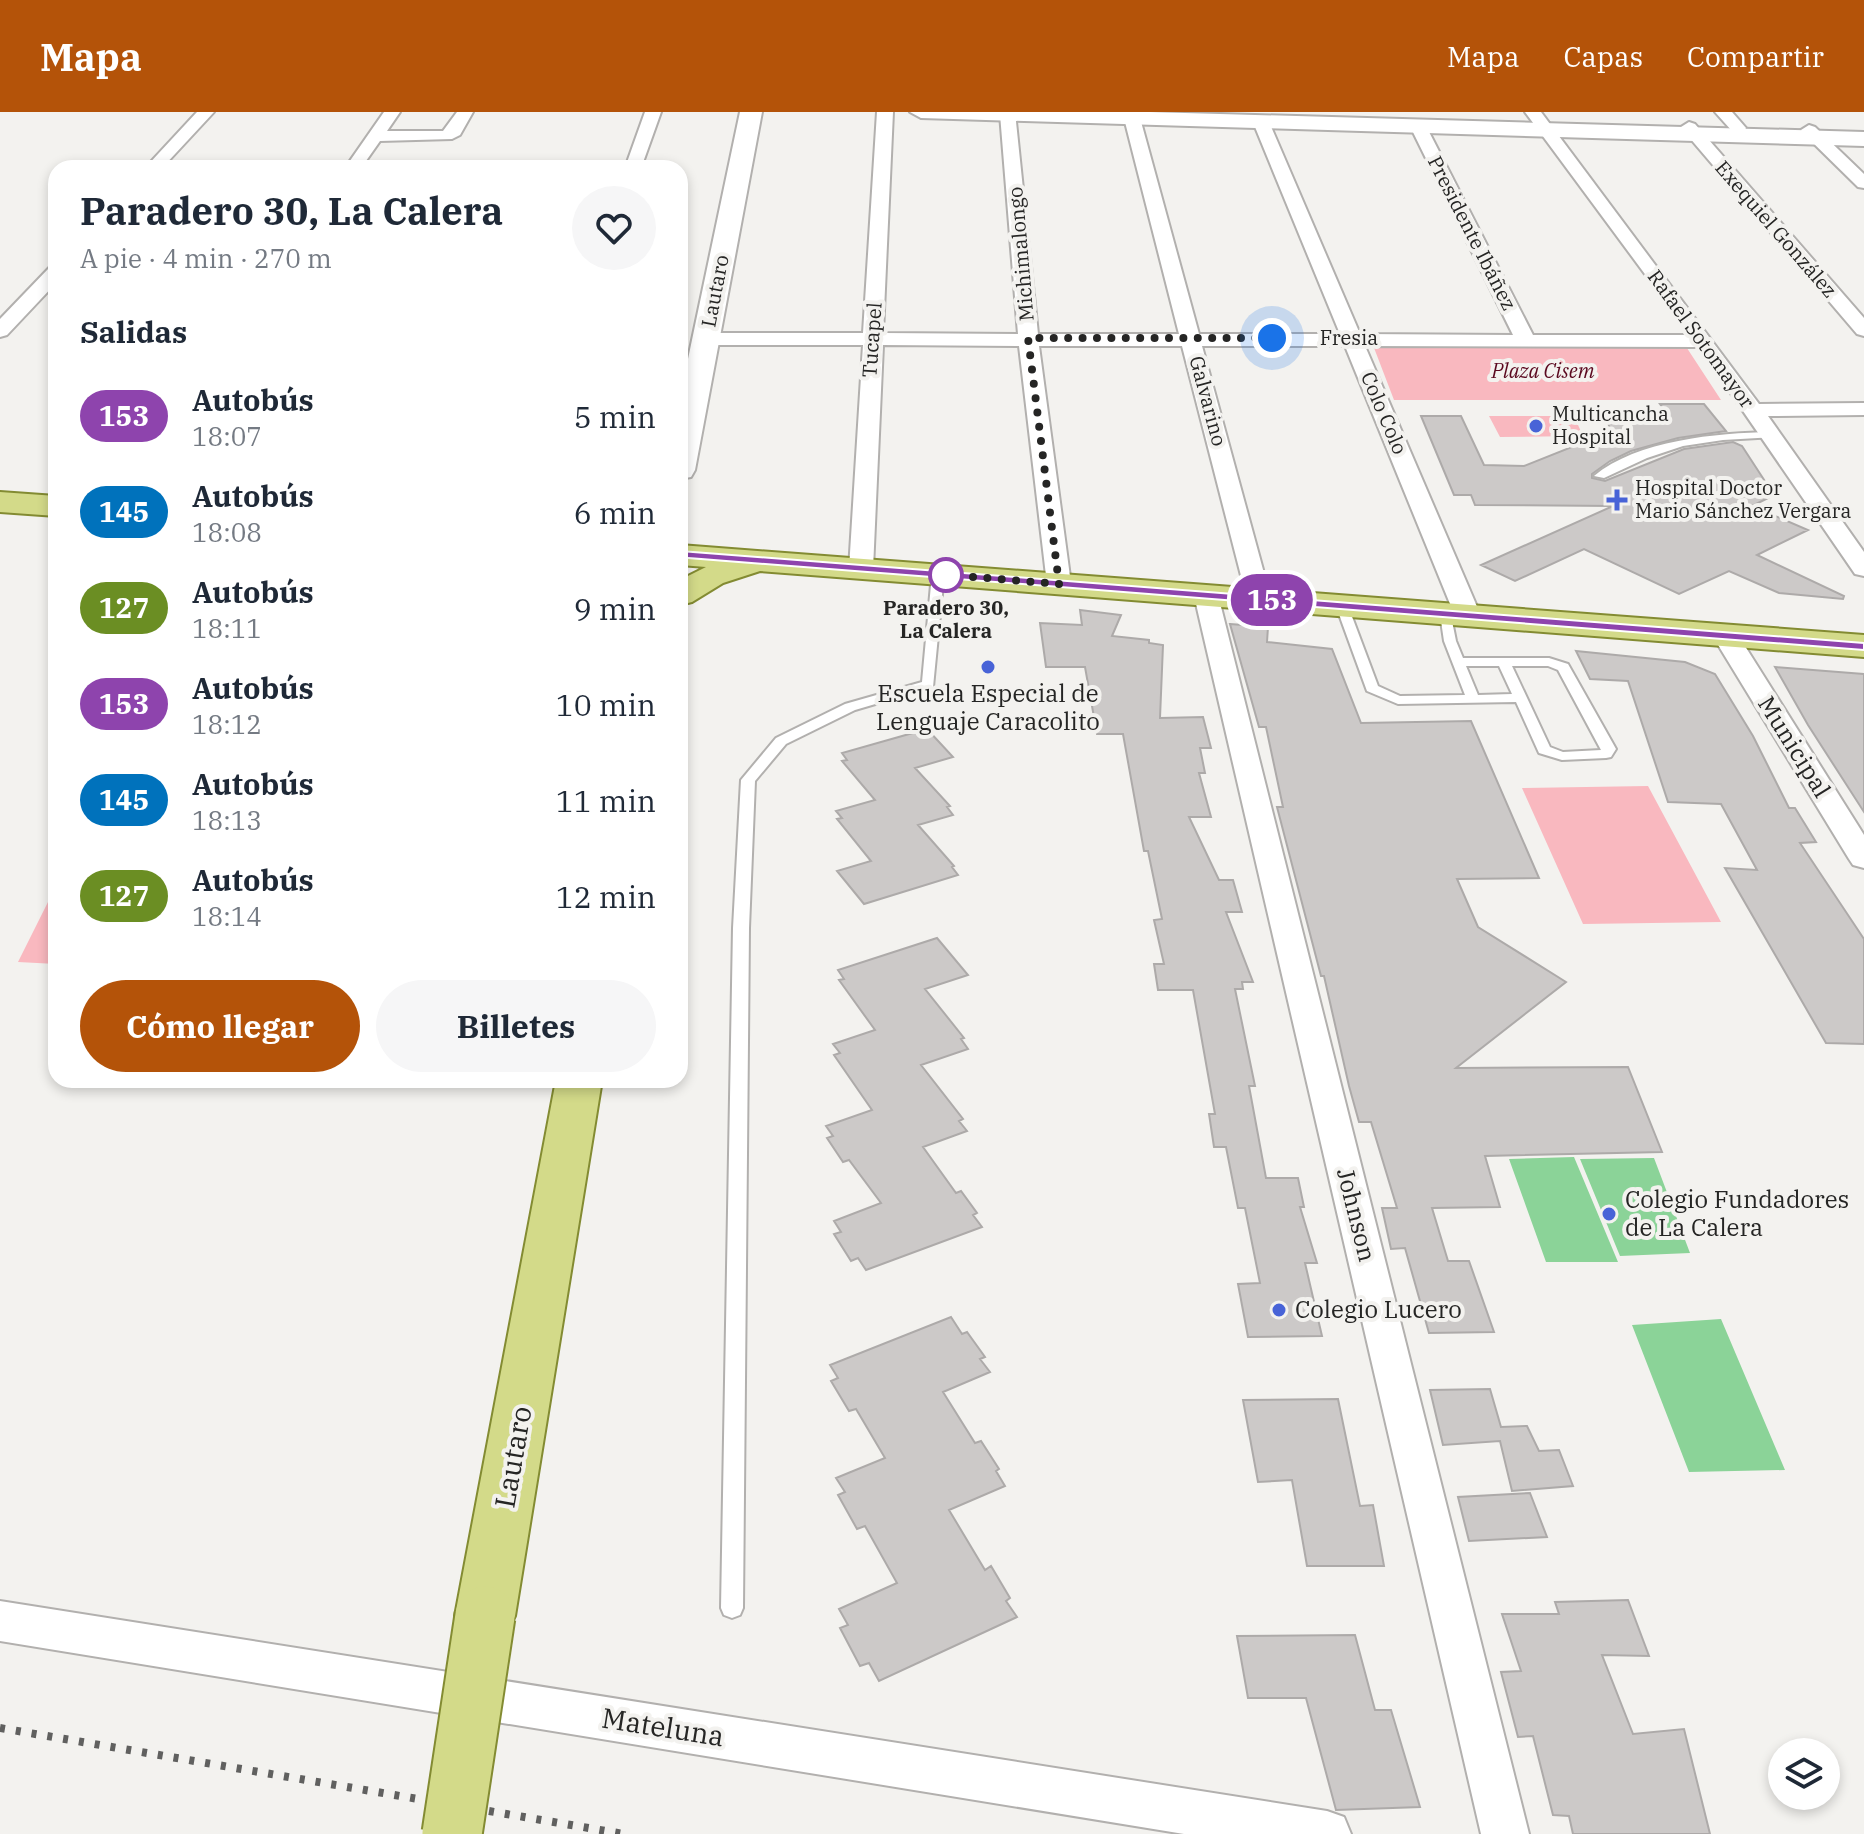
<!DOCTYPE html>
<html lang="es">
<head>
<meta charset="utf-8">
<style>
  :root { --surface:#fff; --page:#f6f6f7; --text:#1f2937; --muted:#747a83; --accent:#b45309 }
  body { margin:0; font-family:"IBM Plex Serif",serif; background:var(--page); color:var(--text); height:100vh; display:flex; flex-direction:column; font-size:30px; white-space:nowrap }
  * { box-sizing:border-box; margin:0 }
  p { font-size:26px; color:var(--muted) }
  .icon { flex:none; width:44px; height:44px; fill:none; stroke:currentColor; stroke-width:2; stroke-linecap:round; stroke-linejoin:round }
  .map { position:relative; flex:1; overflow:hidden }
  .side { position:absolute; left:48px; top:48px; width:640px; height:928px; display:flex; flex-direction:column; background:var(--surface); border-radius:24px; box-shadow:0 4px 12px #0003 }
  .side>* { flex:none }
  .badge { padding:0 16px; border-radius:26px; font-size:28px; line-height:52px }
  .controls { position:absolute; left:1768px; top:1626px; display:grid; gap:16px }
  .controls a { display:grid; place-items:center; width:72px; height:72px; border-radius:50%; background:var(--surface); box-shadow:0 4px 12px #0003; font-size:40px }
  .you { position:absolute; width:40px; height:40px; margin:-20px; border:6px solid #fff; border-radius:50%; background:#1a73e8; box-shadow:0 0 0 12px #1a73e833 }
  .map>.badge { position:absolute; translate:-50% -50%; box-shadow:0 0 0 4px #fff }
  h2 { padding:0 32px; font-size:30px; line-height:72px }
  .round { display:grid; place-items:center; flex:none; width:84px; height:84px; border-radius:42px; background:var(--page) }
  .summary { display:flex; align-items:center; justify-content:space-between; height:136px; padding:0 32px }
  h1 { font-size:38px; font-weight:800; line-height:60px }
  .button { display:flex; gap:16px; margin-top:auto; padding:16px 32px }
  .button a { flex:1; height:92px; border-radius:48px; background:var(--accent); color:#fff; font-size:32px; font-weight:800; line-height:92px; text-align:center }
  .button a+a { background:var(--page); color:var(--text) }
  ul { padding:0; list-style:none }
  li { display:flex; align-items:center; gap:24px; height:96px; padding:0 32px }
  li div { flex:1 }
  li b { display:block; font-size:30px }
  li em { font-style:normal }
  li .badge { min-width:88px; font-weight:700; text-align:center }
  header { display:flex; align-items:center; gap:48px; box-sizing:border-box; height:112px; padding:0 40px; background:var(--accent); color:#fff }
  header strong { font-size:38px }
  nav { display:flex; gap:44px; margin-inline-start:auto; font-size:28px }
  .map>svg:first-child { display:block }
  .green { fill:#f9b8bf }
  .water { fill:#8bd398 }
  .building { fill:#ccc9c8; stroke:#adaaa9; stroke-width:2 }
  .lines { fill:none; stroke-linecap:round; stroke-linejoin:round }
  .lane-casing { stroke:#b2b0ae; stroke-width:4 }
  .street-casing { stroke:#b2b0ae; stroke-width:4 }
  .secondary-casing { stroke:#b2b0ae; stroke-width:4 }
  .primary-casing { stroke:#838b32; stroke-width:4 }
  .lane { fill:#fff; fill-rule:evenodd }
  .street { fill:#fff; fill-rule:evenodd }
  .secondary { fill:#fff; fill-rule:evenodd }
  .primary { fill:#d3da89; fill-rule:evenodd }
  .rail { stroke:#60605f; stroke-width:8; stroke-dasharray:5 11; stroke-linecap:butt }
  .primary-bridge-casing { stroke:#838b32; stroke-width:63; stroke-linecap:butt }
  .primary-bridge { stroke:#d3da89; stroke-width:59 }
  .line { fill:#8e44ad; stroke:#fff; stroke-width:2 }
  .walk { stroke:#252524; stroke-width:8; stroke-dasharray:0 14.4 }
  .poi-dot { fill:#4863d7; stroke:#f3f2ef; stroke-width:3 }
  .stop-dot { fill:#fff; stroke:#8e44ad; stroke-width:4 }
  .labels { text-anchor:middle; stroke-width:8; stroke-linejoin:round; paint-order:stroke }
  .far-street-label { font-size:20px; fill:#252524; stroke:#f3f2ef }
  .far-park-label { font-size:20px; font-style:italic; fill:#5a081f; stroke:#f3f2ef }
  .far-poi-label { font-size:20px; fill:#252524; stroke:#f3f2ef; text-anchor:start }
  .far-stop-label { font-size:20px; font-weight:bold; fill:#252524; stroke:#f3f2ef }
  .poi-label { font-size:24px; fill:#252524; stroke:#f3f2ef; text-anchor:start }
  .street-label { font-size:24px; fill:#252524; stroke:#f3f2ef }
  .near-street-label { font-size:28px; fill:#252524; stroke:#f3f2ef }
</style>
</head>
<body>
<header>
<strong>Mapa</strong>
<nav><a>Mapa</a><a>Capas</a><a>Compartir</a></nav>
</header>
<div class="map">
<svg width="1864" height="1722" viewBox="0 0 1864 1722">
  <rect width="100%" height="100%" fill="#f3f2ef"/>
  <path class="green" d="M1371,228L1683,230L1721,288H1394Z
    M1489,304H1574L1583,324L1500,325Z
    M1648,674L1721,810L1583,812L1522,676Z
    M56,774V852L18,850Z"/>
  <path class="water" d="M1574,1045L1618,1150H1546L1509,1047Z
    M1654,1046L1690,1141L1620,1144L1580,1047Z
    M1721,1207L1785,1358L1689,1360L1632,1213Z"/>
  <path class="building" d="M1660,292H1704L1726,319L1678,326L1631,339L1610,349L1592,362V366L1605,369L1684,337L1733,330L1742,334L1774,383L1752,394L1808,418L1757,443L1844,484L1843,487L1779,481L1729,459L1679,482L1584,437L1515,469L1481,453L1613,394L1475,393L1471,383H1454L1421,304H1461L1484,353L1524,354L1612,319L1606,309H1625L1621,303H1668Z
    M1080,498L1121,503L1112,524L1149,528V531L1163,533L1160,606L1203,605L1211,636H1200L1205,661H1199L1211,705H1189L1219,768H1233L1242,800H1226L1253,870H1242L1243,877H1235L1255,974H1249L1266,1066H1298L1304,1095H1300L1317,1151H1305L1322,1224L1248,1225L1238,1172L1260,1171L1245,1096H1238L1226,1035H1214L1209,1002H1215L1193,878H1158L1154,852H1164L1154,808L1162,807L1148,739H1144L1123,622H1097L1085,555H1046L1040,511L1082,513Z
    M1230,512L1268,515L1267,530L1332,537L1361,611L1471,609L1539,766L1457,767L1478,815L1566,870L1456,956L1628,955L1662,1040L1485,1044L1500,1095L1432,1096L1448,1149H1469L1494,1220L1429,1221L1405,1136L1391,1137L1382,1096H1397L1371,1010H1359L1349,974L1324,864H1321L1277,695H1283L1266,615H1259Z
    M1576,539L1685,550L1715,562L1753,624L1789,696H1795L1816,730L1800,731L1864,827V932L1826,931L1725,756L1757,758L1721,692L1668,690L1628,569L1590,567Z
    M1775,555L1864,562V700L1808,613Z
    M927,617L953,645L915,656L950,694L947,695L953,703L918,713L954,754L952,755L958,763L864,792L837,759L871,749L837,707L842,706L836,699L875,688L842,649L847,648L842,641Z
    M937,826L968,863L925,877L964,926L961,927L968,937L921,953L963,1007L959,1009L967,1019L923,1035L956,1081L961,1079L977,1101L973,1103L982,1115L866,1158L858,1146L851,1149L834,1122L841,1120L834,1109L881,1091L849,1048L843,1050L827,1026L833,1024L826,1014L872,998L834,943L840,941L833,932L875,918L839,868L844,867L838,858Z
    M951,1205L962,1222L967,1220L985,1245L980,1247L990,1260L943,1280L975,1331L981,1329L999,1357L996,1359L1005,1374L949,1398L985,1458L991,1454L1010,1486L1006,1489L1017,1505L879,1569L869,1551L860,1554L840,1516L848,1513L839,1497L897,1471L865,1414L857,1417L838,1383L845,1380L836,1366L885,1346L856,1297L849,1299L831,1269L838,1266L830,1253Z
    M1490,1277L1501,1315L1527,1314L1539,1339L1559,1338L1573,1374L1512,1379L1500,1329L1443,1333L1430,1278Z
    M1338,1287L1360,1394L1373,1393L1384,1454H1307L1292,1368L1258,1370L1243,1288Z
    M1530,1381L1547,1425L1469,1429L1458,1385Z
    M1628,1488L1649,1544L1602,1543L1633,1622L1684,1617L1710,1722H1573L1569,1704L1553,1703L1533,1624L1518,1625L1501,1560L1521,1559L1502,1502H1559L1555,1490Z
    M1355,1523L1375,1598H1391L1420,1695L1336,1698L1306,1586H1248L1237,1524Z"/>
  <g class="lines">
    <g class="lane-casing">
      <path id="lane" d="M1771,320L1775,321V325L1723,328L1683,334L1647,346L1604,366L1594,364C1637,328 1717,321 1771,320Z
        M938,458L944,462L933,575L855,598L786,632L755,669L749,816L743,1496L740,1503L732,1506L724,1503L721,1496L733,816L741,668L776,626L845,592L922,570L932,462Z
        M1342,490L1348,494L1378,574L1400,584L1465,583L1444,529L1440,502L1442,499H1450L1456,529L1463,546H1549L1568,552L1616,637L1611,645L1606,646L1562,648L1539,641L1516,590L1398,592L1367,579L1336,494ZM1466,554H1499L1512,582L1478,583ZM1512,554H1548L1558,558L1601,638L1563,640L1550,635Z"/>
    </g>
    <g class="street-casing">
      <path id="street" d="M197,0H214L162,56H145Z
        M384,0H400L387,19H443L457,0H473L460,23L452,27L380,29L361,56H345Z
        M645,0H661L641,56H625Z
        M877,0H893L883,221L1018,222L1000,2L1015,0L1038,222H1179L1124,6L1128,0H1144L1140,6L1199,222H1340L1253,10L1261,5L1269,10L1360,222L1513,223L1410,14L1418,9L1426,14L1533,223H1690L1525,0H1541L1759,292L1864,291V303L1768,304L1864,440V464L1855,462L1699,235L1365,234L1481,504L1477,509H1459L1455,504L1345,234H1202L1271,487L1268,492H1250L1247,487L1182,234H1039L1071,472L1068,477H1050L1047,472L1019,234L883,233L873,457L870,462H852L849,457L863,233H706L696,227L706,221H863Z
        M1715,0H1732L1746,16L1744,19H1732Z
        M1689,10L1695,12L1864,206V224L1857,222L1683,18L1681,15Z
        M1809,13L1815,15L1864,62V76L1858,75L1803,21L1801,18Z
        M56,154V171L7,223L0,225V207L49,156Z
        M1206,476L1215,478L1218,483L1529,1722H1481L1194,483L1197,478Z
        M1725,515L1734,518L1738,523L1864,723V756L1853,753L1849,747L1712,523L1716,518Z
        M0,1489L1327,1699L1344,1705L1351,1722H1184L0,1529Z"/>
    </g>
    <g class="secondary-casing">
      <path id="secondary" d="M740,0H762L695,358L691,365L680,367V285Z
        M910,0H1150L1864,20V34L921,6Z"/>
    </g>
    <g class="primary-casing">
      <path id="primary" d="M0,380L56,384V404L0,400Z
        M680,433L1864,523V545L760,459L723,471L692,490L680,493V468L706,455L680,453Z
        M556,968H602L515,1504L506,1523L485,1531L464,1523L455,1504Z"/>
    </g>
    <use href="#lane" class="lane"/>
    <use href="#street" class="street"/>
    <use href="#secondary" class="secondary"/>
    <use href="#primary" class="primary"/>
    <path class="rail" d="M0,1616L624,1722"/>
    <g class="primary-bridge-casing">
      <path id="primary-bridge" d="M452,1722L485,1504"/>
    </g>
    <use href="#primary-bridge" class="primary-bridge"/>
  </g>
  <path class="line" d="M680,439L1864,531V538L676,445V440Z"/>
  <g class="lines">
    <path class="walk" d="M946,463L938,462L1059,472L1028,226H1272"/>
  </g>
  <g class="poi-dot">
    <circle cx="1536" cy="314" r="8"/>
    <path d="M1613 376h8v8h8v8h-8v8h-8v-8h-8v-8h8z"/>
    <circle cx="988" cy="555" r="8"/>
    <circle cx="1609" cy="1102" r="8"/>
    <circle cx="1279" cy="1198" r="8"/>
  </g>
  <circle class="stop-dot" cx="946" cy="463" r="16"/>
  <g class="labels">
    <g class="far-street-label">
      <text transform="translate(1776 117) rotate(49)" y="7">Exequiel González</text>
      <text transform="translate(1472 121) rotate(63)" y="7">Presidente Ibáñez</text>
      <text transform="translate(1021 142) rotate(-95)" y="7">Michimalongo</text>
      <text transform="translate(715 179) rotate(-79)" y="7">Lautaro</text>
      <text x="1349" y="233">Fresia</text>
      <text transform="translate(1701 227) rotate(54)" y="7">Rafael Sotomayor</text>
      <text transform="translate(872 228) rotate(-86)" y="7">Tucapel</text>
      <text transform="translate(1208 289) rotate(75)" y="7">Galvarino</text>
      <text transform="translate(1384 301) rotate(67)" y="7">Colo Colo</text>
    </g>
    <g class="far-park-label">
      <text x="1543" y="266">Plaza Cisem</text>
    </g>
    <g class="far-poi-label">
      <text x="1552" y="309">Multicancha<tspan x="1552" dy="23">Hospital</tspan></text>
      <text x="1635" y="383">Hospital Doctor<tspan x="1635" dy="23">Mario Sánchez Vergara</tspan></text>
    </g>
    <g class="far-stop-label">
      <text x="946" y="503">Paradero 30,<tspan x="946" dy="23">La Calera</tspan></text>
    </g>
    <g class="poi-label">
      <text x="988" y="590" text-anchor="middle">Escuela Especial de<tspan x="988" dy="28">Lenguaje Caracolito</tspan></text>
      <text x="1625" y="1096">Colegio Fundadores<tspan x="1625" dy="28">de La Calera</tspan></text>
      <text x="1295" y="1206">Colegio Lucero</text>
    </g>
    <g class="street-label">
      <text transform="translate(1794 635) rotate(58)" y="8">Municipal</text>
      <text transform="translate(1356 1103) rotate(76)" y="8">Johnson</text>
    </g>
    <g class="near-street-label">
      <text transform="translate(513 1345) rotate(-80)" y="10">Lautaro</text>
      <text transform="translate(663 1615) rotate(9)" y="10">Mateluna</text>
    </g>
  </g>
</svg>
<div class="controls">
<a><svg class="icon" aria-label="layers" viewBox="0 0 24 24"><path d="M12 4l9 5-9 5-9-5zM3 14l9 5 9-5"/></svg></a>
</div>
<div class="you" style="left:1272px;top:226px"></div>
<b class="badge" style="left:1272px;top:488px;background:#8e44ad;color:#fff">153</b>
<section class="side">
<div class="summary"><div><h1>Paradero 30, La Calera</h1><p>A pie · 4 min · 270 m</p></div><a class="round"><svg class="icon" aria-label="heart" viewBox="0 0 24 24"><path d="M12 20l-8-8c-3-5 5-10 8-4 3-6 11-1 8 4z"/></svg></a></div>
<h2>Salidas</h2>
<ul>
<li><span class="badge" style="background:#8e44ad;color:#fff">153</span><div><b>Autobús</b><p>18:07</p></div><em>5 min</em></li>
<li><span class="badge" style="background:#0072bc;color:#fff">145</span><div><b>Autobús</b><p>18:08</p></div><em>6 min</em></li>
<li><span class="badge" style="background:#6b8e23;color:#fff">127</span><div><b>Autobús</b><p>18:11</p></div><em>9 min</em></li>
<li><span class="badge" style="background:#8e44ad;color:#fff">153</span><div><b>Autobús</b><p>18:12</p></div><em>10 min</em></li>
<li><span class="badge" style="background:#0072bc;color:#fff">145</span><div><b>Autobús</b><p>18:13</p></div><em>11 min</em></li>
<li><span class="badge" style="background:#6b8e23;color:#fff">127</span><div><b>Autobús</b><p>18:14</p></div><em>12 min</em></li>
</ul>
<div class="button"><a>Cómo llegar</a><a>Billetes</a></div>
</section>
</div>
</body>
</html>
